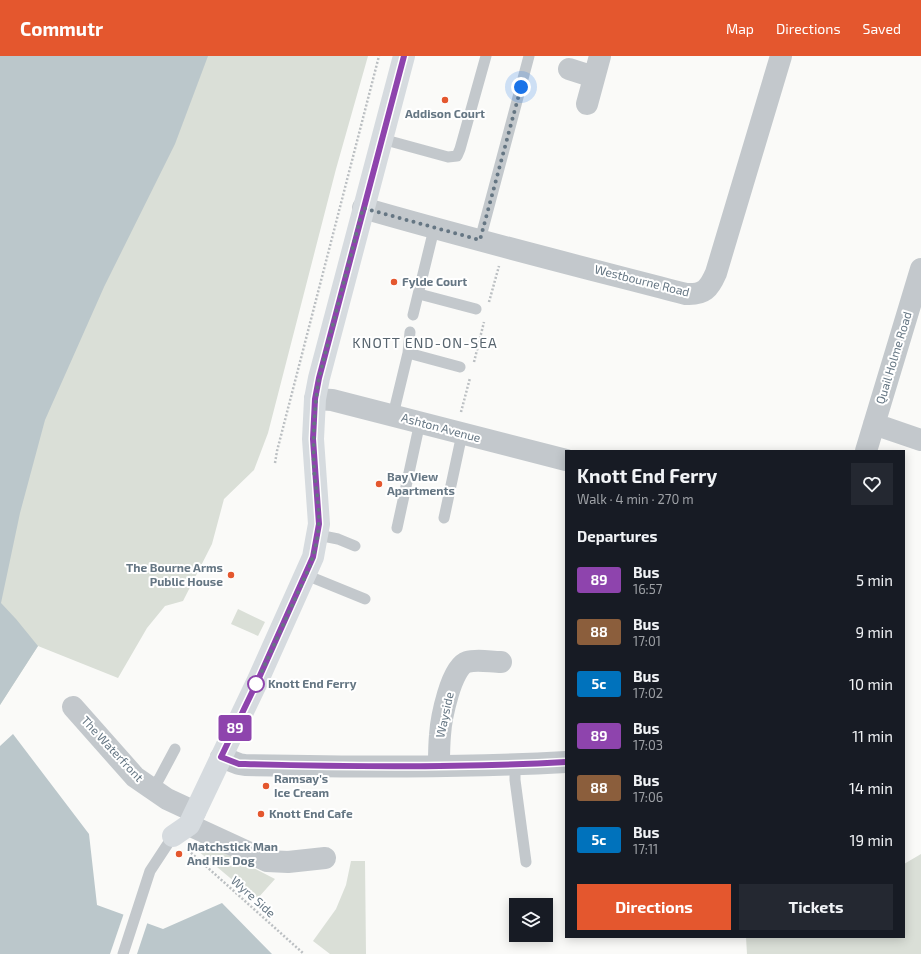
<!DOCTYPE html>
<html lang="en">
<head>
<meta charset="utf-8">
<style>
  :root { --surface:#171b24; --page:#242831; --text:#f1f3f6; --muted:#9ea1a6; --accent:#e4572e }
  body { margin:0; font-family:"Exo 2",sans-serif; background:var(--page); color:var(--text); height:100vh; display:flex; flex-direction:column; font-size:15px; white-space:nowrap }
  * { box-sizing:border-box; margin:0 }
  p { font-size:13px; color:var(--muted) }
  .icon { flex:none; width:22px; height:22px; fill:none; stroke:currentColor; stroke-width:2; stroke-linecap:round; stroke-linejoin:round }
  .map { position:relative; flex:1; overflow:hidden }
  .sheet { position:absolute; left:565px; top:394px; width:340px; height:488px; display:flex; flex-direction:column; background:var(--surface); border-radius:0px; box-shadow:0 2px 10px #0003 }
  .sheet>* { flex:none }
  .badge { padding:0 8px; border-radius:3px; font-size:14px; line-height:26px }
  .tools { position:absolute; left:509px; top:842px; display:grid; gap:8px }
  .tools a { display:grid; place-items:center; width:44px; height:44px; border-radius:0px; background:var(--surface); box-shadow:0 2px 10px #0003; font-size:20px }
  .you { position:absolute; width:20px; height:20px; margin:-10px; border:3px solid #fff; border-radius:50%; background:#1a73e8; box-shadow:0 0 0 6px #1a73e833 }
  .map>.badge { position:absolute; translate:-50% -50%; box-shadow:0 0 0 2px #fff }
  h2 { padding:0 12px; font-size:15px; line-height:36px }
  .round { display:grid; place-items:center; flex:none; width:42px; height:42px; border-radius:0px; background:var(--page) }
  .summary { display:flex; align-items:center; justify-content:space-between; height:68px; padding:0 12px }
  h1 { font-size:19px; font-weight:700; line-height:30px }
  .button { display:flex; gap:8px; margin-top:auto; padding:8px 12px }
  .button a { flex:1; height:46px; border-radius:0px; background:var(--accent); color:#fff; font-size:16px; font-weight:700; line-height:46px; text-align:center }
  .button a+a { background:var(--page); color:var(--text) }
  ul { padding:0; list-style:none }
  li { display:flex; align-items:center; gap:12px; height:52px; padding:0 12px }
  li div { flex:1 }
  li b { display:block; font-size:15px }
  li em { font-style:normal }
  li .badge { min-width:44px; font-weight:700; text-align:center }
  header { display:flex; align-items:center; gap:24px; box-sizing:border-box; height:56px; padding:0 20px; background:var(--accent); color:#fff }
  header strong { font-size:19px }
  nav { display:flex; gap:22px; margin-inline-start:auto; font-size:14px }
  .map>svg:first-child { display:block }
  .green { fill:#dadfd7 }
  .water { fill:#bbc7cb }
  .pier { fill:#fafaf8 }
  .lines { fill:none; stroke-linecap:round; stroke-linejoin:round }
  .path { stroke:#bbbfc2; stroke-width:2.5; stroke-dasharray:2 2; stroke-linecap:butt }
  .service { stroke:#c3c8cc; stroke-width:11 }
  .minor { stroke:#c3c8cc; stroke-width:22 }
  .secondary { stroke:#d6dbdf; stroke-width:22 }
  .line-casing { stroke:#fff; stroke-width:9 }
  .line { stroke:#8e44ad; stroke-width:6 }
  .walk { stroke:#657683; stroke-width:4; stroke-dasharray:0 7.2 }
  .poi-dot { fill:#e4572e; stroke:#fff; stroke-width:1.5 }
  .stop-dot { fill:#fff; stroke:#8e44ad; stroke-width:2 }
  .labels { text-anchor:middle; stroke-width:4; stroke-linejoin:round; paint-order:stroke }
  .poi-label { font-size:12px; font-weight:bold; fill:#657683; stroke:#fff; text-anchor:start }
  .street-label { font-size:12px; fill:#657683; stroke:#fff }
  .stop-label { font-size:12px; font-weight:bold; fill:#657683; stroke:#fff; text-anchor:start }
  .quarter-label { font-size:14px; letter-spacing:1px; fill:#57646e; stroke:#fff }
</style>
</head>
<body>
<header>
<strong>Commutr</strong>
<nav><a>Map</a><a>Directions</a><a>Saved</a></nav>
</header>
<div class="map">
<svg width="921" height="898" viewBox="0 0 921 898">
  <rect width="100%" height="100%" fill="#fafaf8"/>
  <path class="green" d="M0,0H368L336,113L268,377L254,414L224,443L212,488L183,545L165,550L147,572L118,622L38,590L0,649Z
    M238,553L265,566L258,580L231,568Z
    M201,785L275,823L258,842L236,827L197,794Z
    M921,798V898H747L746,881H904V808Z
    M351,805H365L366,898H330L313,885L336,853L346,829Z"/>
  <path class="water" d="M0,0H208L175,88L104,231L45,364L20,457L1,547L16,563L38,590L0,649Z
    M13,678L89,778L97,849L163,873L222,847L272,898H0V690Z"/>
  <path class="pier" d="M124,857L148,865L137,898H110Z"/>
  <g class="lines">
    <path class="path" d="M489,246L499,210
      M474,306L484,266
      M461,356L470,322
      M275,407L277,395L379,0
      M188,794L304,898"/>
    <path class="service" d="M382,83L448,101L457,100L460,93L486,0
      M480,184L529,0
      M419,238L476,253
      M413,259L434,173
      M408,297L460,311
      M393,359L408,297L410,276
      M444,462L462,378
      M397,472L420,366
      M318,479L338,483L355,490
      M306,519L365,543
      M515,709V724L526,806
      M151,733L159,723L175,693
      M123,898L150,815L173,780"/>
    <path class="minor" d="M569,13L594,21
      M587,48L600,0
      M363,152C470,183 578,210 686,238C704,239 709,233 716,217L781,0
      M315,343L332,344L566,404
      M874,368L921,384
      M866,395L921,213
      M73,651L135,721L167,743L195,756
      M221,701L239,708L245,709C352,711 459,712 566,706
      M439,710C439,700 439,690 440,679C441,663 451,611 467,606C477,603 491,606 501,606
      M189,769L267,805L288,806L325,802"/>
    <path class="secondary" d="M173,780L189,769L258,624L313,501L319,468L313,383L315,343L319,322L404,0"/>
  </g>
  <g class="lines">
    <g class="line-casing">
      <path id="line" d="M404,0L319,322L315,343L313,383L319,468L313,501L258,624L221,701L239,708H245C352,711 459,712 566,706"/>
    </g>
    <use href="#line" class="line"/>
    <path class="walk" d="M256,628L306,519C316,496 321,473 318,447C317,436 315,425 314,414C313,383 314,352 319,322L363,152L480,184L521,31"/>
  </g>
  <g class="poi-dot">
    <circle cx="445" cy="44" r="4"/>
    <circle cx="394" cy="226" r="4"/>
    <circle cx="379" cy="428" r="4"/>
    <circle cx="231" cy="519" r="4"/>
    <circle cx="266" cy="730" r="4"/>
    <circle cx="261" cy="758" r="4"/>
    <circle cx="179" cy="798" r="4"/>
  </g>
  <circle class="stop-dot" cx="256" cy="628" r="8"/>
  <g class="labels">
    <g class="poi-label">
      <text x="445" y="62" text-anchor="middle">Addison Court</text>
      <text x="402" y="230">Fylde Court</text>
      <text x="387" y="425">Bay View<tspan x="387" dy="14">Apartments</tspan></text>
      <text x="223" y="516" text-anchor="end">The Bourne Arms<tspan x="223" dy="14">Public House</tspan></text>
      <text x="274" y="727">Ramsay's<tspan x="274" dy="14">Ice Cream</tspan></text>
      <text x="269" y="762">Knott End Cafe</text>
      <text x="187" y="795">Matchstick Man<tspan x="187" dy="14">And His Dog</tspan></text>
    </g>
    <g class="street-label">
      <text transform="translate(642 225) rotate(14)" y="4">Westbourne Road</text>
      <text transform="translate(894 302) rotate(-73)" y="4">Quail Holme Road</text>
      <text transform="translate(441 372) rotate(15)" y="4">Ashton Avenue</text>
      <text transform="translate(445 659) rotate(-78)" y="4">Wayside</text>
      <text transform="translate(112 693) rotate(47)" y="4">The Waterfront</text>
      <text transform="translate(253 841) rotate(42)" y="4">Wyre Side</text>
    </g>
    <g class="stop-label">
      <text x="268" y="632">Knott End Ferry</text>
    </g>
    <g class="quarter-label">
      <text x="425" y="292">KNOTT END-ON-SEA</text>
    </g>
  </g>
</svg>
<div class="tools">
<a><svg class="icon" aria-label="layers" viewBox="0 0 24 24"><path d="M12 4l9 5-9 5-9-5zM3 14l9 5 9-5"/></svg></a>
</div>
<div class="you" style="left:521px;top:31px"></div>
<b class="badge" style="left:235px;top:672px;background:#8e44ad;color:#fff">89</b>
<section class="sheet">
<div class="summary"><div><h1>Knott End Ferry</h1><p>Walk · 4 min · 270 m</p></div><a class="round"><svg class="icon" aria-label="heart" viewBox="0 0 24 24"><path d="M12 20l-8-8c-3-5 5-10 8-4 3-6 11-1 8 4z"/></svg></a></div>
<h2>Departures</h2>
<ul>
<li><span class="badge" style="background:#8e44ad;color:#fff">89</span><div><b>Bus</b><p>16:57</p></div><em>5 min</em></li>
<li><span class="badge" style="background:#8b5e3c;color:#fff">88</span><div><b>Bus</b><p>17:01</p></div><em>9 min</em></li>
<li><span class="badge" style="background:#0072bc;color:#fff">5c</span><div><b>Bus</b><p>17:02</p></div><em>10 min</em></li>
<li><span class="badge" style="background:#8e44ad;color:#fff">89</span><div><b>Bus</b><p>17:03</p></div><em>11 min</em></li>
<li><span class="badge" style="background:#8b5e3c;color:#fff">88</span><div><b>Bus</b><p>17:06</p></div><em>14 min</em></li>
<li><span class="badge" style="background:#0072bc;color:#fff">5c</span><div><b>Bus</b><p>17:11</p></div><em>19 min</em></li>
</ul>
<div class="button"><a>Directions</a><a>Tickets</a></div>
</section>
</div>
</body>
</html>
